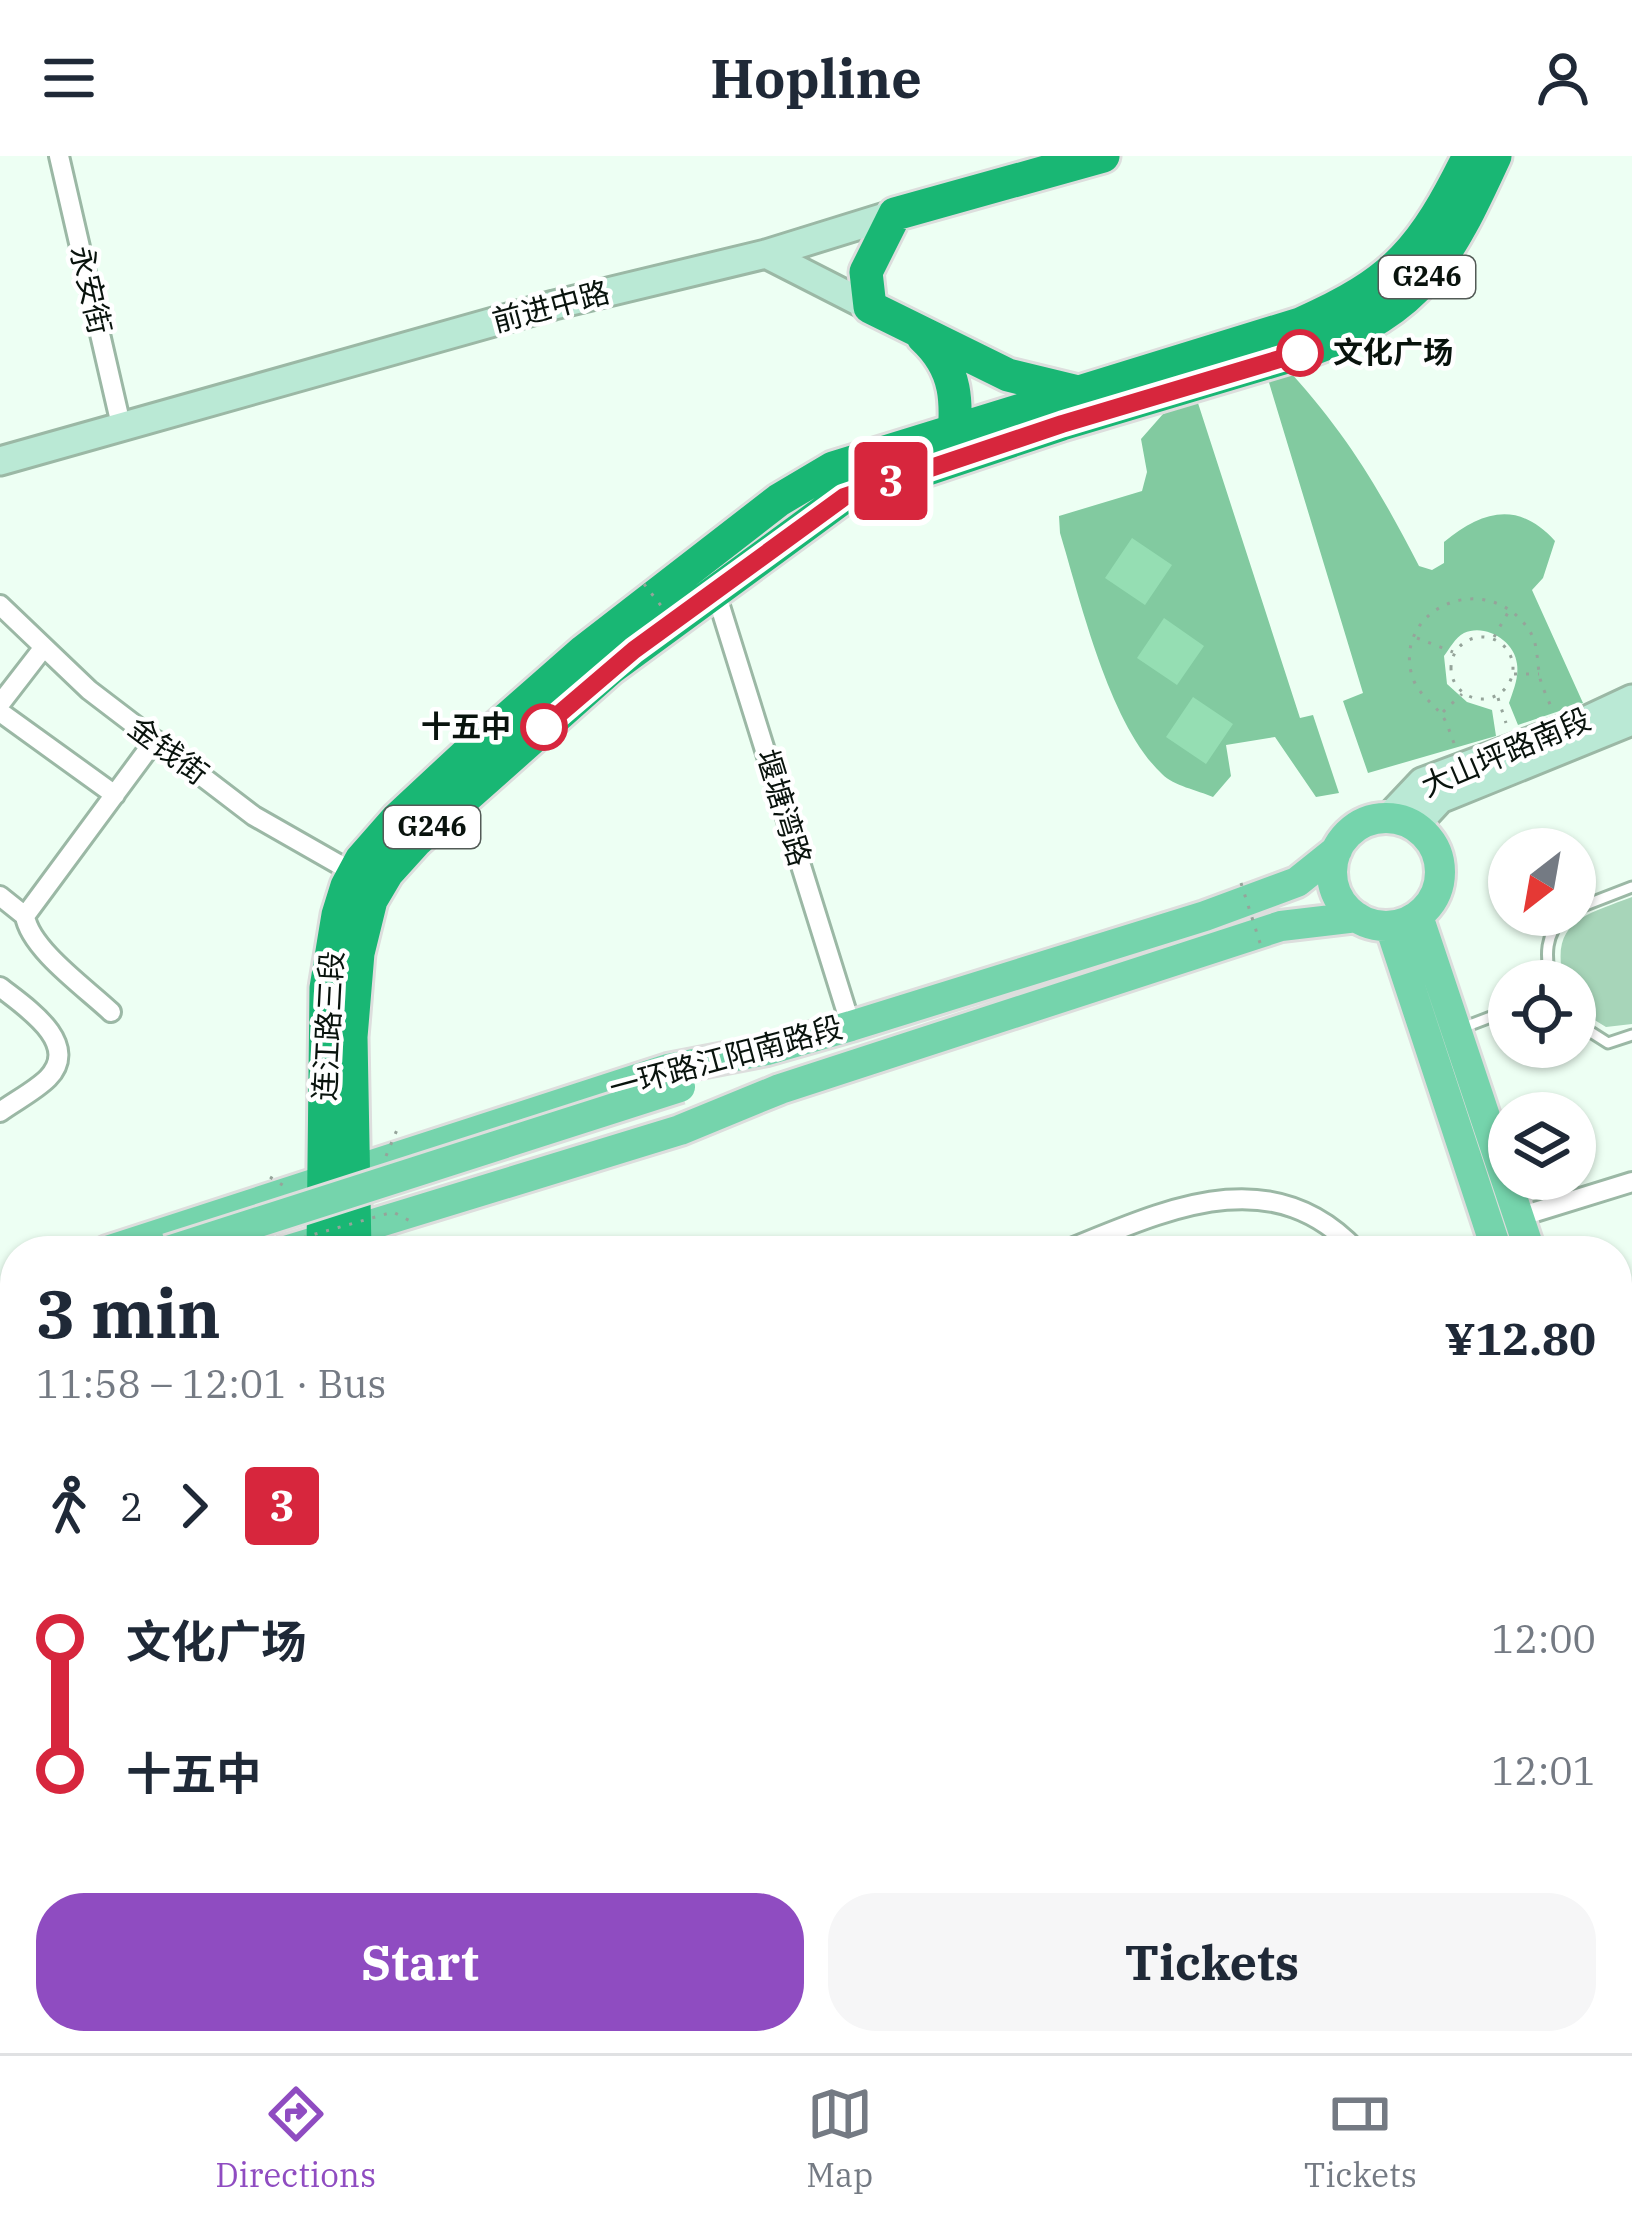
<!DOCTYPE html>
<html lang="en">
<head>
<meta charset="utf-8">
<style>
  :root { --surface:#fff; --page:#f6f6f7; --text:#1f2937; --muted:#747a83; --line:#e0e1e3; --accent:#8f4cc1 }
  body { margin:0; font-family:"IBM Plex Serif","Noto Sans SC",serif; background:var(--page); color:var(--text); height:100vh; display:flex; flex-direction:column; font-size:45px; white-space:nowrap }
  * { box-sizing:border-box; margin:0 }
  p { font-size:39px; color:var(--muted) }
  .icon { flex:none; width:66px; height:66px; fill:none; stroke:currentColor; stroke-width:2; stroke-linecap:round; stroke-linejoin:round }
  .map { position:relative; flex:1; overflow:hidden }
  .details { position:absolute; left:0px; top:1080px; width:1632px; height:819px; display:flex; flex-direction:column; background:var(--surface); border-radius:48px 48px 0 0; box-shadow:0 3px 9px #0004 }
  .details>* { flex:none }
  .badge { padding:0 24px; border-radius:9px; font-size:42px; line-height:78px }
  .needle { width:78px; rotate:211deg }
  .tools { position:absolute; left:1488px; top:672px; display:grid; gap:24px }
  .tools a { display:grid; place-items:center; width:108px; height:108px; border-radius:50%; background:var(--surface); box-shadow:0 3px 9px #0004; font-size:60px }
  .map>.badge { position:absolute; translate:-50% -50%; box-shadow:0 0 0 6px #fff }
  .legs { display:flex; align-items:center; gap:18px; height:132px; padding:0 36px; font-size:39px }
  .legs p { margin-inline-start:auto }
  .overview { display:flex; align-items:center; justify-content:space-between; height:204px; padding:0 36px }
  h1 { font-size:66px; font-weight:700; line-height:90px }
  .primary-button { display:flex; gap:24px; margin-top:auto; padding:24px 36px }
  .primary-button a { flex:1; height:138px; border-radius:48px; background:var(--accent); color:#fff; font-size:48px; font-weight:700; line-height:138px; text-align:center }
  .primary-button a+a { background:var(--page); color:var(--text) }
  ul { padding:0 36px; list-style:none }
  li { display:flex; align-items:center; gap:42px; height:132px; font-size:45px }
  li i { display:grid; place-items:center; width:18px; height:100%; margin:0 15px; background:currentColor }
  li i::after { content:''; width:30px; height:30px; margin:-15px; border:9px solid; border-radius:50%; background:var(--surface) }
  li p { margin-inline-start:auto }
  li:first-child i { background:linear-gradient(#0000 50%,currentColor 0) }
  li:last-child i { background:linear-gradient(currentColor 50%,#0000 0) }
  header { display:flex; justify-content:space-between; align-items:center; height:156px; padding:0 36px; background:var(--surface); font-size:54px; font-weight:700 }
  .dock { display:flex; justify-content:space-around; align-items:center; height:168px; border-top:3px solid var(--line); background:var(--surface); font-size:33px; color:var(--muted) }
  .dock a { display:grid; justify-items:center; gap:6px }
  .dock .active { color:var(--accent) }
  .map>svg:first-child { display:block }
  .built { fill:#d2f9e1 }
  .green { fill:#a7d5b9 }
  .forest { fill:#82caa0 }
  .building { fill:#95deb3 }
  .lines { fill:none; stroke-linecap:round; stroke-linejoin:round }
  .lane-casing { stroke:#9bb8a5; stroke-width:15 }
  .street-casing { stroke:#9bb8a5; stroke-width:24 }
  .secondary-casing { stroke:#9bb8a5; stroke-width:33 }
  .primary-casing { stroke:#dddedd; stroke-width:36 }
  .highway-casing { stroke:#dddedd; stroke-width:39 }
  .path { stroke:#95a49a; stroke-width:3; stroke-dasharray:3 9; stroke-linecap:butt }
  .lane { stroke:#fff; stroke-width:9 }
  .street { stroke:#fff; stroke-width:18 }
  .secondary { stroke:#bae9d5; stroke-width:27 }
  .primary { stroke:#75d4ac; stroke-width:30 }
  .highway { stroke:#19b774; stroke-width:33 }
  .primary-bridge-casing { stroke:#dddedd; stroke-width:36; stroke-linecap:butt }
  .path-bridge { stroke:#95a49a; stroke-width:3; stroke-dasharray:3 9; stroke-linecap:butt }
  .primary-bridge { stroke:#75d4ac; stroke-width:30 }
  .line-1-casing { stroke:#fff; stroke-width:27 }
  .line-1 { stroke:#d7263d; stroke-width:18 }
  .stop-1-dot { fill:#fff; stroke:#d7263d; stroke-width:6 }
  .labels { text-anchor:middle; stroke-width:9; stroke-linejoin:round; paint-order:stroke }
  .shield { fill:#fff; stroke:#535a56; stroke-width:3 }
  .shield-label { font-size:27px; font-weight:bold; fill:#09130d }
  .street-label { font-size:30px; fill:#09130d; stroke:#fff }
  .stop-label { font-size:30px; font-weight:bold; fill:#09130d; stroke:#fff; text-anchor:start }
</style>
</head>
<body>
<header><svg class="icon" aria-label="menu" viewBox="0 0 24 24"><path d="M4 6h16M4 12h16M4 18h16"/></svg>Hopline<svg class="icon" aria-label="person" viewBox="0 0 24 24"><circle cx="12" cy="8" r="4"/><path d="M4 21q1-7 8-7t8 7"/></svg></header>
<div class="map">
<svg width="1632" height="1897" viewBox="0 0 1632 1897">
  <rect width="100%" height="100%" fill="#edfff3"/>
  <path class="built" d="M15,1528V1602L0,1562V1532Z
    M116,1884H334V1897H116Z"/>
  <path class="green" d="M1632,741V868L1606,871L1575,852V825H1564C1549,765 1585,759 1632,741Z"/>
  <path class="forest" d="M1291,217C1350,283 1379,333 1419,410L1432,414L1444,407V386C1482,355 1518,344 1555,385L1543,422L1532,434L1583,547L1518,569L1509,547C1513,535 1519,522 1517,508C1515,485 1485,467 1464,477C1455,482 1450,492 1444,500L1447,528L1467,546L1492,554L1496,580L1368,617L1343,545L1363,537L1267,220Z
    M1197,244L1300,562L1313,559L1339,637L1316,641L1275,581L1226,589L1231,620L1213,641C1197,634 1174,630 1162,618C1109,568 1081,446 1060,377L1059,360L1142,335L1147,316L1141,283L1163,258Z"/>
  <path class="building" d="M1132,382L1172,409L1145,449L1105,422Z
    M1164,462L1204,490L1177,529L1137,502Z
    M1193,541L1233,568L1206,608L1166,581Z
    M211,1884H219L229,1897H194Z
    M269,1884H322L323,1897H278L277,1889L269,1890Z"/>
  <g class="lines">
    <g class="lane-casing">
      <path id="lane" d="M1575,753L1632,731
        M1551,825C1545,799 1545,779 1564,759
        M1575,866L1608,887L1632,879
        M1462,872L1509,854"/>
    </g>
    <g class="street-casing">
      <path id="street" d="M59,0L121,269
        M715,434L851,870
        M0,449L89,534L254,660L354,717
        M0,548L44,491
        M0,556L115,639
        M0,740L25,760
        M0,831C24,850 82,887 48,922C35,935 15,945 0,956
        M111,856C87,833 30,793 25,760L155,584
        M1519,1061L1632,1026
        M1064,1095C1162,1056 1270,1001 1357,1095
        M9,1530L6,1480L15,1444
        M643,1884L660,1897"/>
    </g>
    <g class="secondary-casing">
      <path id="secondary" d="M766,98L870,151
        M0,305L554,149L766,98L895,58
        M1388,662L1422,626L1585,565L1632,543
        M1415,670L1440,643L1632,565
        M1617,1758L1632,1752
        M1617,1788L1632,1782
        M1291,1897L1322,1884
        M1359,1897L1390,1884"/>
    </g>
    <g class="primary-casing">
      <path id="primary" d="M1332 716a54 54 0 1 1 108 0a54 54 0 1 1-108 0Z
        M1418,760L1530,1095
        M1390,770L1497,1095
        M107,1095L668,913L767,894L851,870L1205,760L1297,726L1337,694
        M285,1095L680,974L780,933L1281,770L1357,761
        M0,1149L15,1144
        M0,1187L15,1182
        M1617,1358L1632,1403
        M1617,1458L1632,1504"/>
    </g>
    <g class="highway-casing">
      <path id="highway" d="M923,181C959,214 957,247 953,292
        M1074,235L1008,219L870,151L866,116L895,58L1103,0
        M323,1095L326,832L338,759L347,730L361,704L397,663L469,596L584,495L779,344L833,312L1300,168C1396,126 1423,93 1469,0
        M355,1095L351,881L358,797L371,744L387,717L416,685L611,512L844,341L1062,268L1310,194C1422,154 1448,102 1495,0
        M885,1884L897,1897
        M917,1884L930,1897"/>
    </g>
    <path class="path" d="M1494,481L1510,453
      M1451 512a31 31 0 1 1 62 0a31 31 0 1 1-62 0Z
      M1417,482L1453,496
      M1514,518H1539
      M1498,542L1506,567
      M1443,556L1462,538
      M1454,587C1450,578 1448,568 1443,561C1432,545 1416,538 1411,516C1397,453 1479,417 1522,465C1538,482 1536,495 1539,516C1540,528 1547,540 1551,551
      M1617,1274L1632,1320
      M1617,1317L1628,1314"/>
    <use href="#lane" class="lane"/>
    <use href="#street" class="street"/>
    <use href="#secondary" class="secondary"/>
    <use href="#primary" class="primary"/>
    <use href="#highway" class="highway"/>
    <g class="primary-bridge-casing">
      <path id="primary-bridge" d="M168,1095L680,931"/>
    </g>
    <path class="path-bridge" d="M644,428L681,475
      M1241,727L1261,790
      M386,1000L399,969
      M270,1021L284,1030
      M304,1095L305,1081L393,1056L414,1067"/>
    <use href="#primary-bridge" class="primary-bridge"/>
  </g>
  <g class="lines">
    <g class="line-1-casing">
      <path id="line-1" d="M544,571L634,494L844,341L1062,268L1300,197"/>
    </g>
    <use href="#line-1" class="line-1"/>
  </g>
  <g class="stop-1-dot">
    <circle cx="1300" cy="197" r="21"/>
    <circle cx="544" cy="571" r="21"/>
  </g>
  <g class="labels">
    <g class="shield">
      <rect x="1379" y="100" width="96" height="42" rx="9"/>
      <rect x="384" y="650" width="96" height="42" rx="9"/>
    </g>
    <g class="shield-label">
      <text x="1427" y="130">G246</text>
      <text x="432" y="680">G246</text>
    </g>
    <g class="street-label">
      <text transform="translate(90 134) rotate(77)" y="10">永安街</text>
      <text transform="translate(551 151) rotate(-15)" y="10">前进中路</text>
      <text transform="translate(168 595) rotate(37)" y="10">金钱街</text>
      <text transform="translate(1506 597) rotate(-23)" y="10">大山坪路南段</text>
      <text transform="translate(783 652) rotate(73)" y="10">堰塘湾路</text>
      <text transform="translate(329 870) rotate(-87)" y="10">连江路三段</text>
      <text transform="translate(726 902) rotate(-15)" y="10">一环路江阳南路段</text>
    </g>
    <g class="stop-label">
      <text x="1333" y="207">文化广场</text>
      <text x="511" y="581" text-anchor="end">十五中</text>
    </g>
  </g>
</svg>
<div class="tools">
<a><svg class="needle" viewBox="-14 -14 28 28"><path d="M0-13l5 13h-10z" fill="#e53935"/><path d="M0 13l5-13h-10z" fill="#747a83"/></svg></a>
<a><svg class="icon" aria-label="locate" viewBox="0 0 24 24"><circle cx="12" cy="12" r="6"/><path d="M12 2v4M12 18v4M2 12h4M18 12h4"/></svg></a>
<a><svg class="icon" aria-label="layers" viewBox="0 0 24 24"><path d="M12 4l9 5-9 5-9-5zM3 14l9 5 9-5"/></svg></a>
</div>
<b class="badge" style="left:891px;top:325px;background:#d7263d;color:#fff">3</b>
<section class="details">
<div class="overview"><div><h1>3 min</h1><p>11:58 – 12:01 · Bus</p></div><b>¥12.80</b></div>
<div class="legs"><svg class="icon" aria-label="walk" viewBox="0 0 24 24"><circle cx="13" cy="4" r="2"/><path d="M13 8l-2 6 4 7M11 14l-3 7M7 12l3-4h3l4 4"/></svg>2<svg class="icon" aria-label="forward" viewBox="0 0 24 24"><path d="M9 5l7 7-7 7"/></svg><b class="badge" style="background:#d7263d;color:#fff">3</b></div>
<ul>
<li><i style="color:#d7263d"></i><b>文化广场</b><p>12:00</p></li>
<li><i style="color:#d7263d"></i><b>十五中</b><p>12:01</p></li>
</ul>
<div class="primary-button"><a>Start</a><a>Tickets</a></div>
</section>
</div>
<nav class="dock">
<a class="active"><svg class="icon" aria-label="directions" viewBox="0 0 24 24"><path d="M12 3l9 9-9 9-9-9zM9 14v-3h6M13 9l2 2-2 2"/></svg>Directions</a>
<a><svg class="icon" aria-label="map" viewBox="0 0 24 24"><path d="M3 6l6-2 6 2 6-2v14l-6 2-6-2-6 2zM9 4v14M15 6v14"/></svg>Map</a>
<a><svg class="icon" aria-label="tickets" viewBox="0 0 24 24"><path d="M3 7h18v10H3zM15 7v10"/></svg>Tickets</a>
</nav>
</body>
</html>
